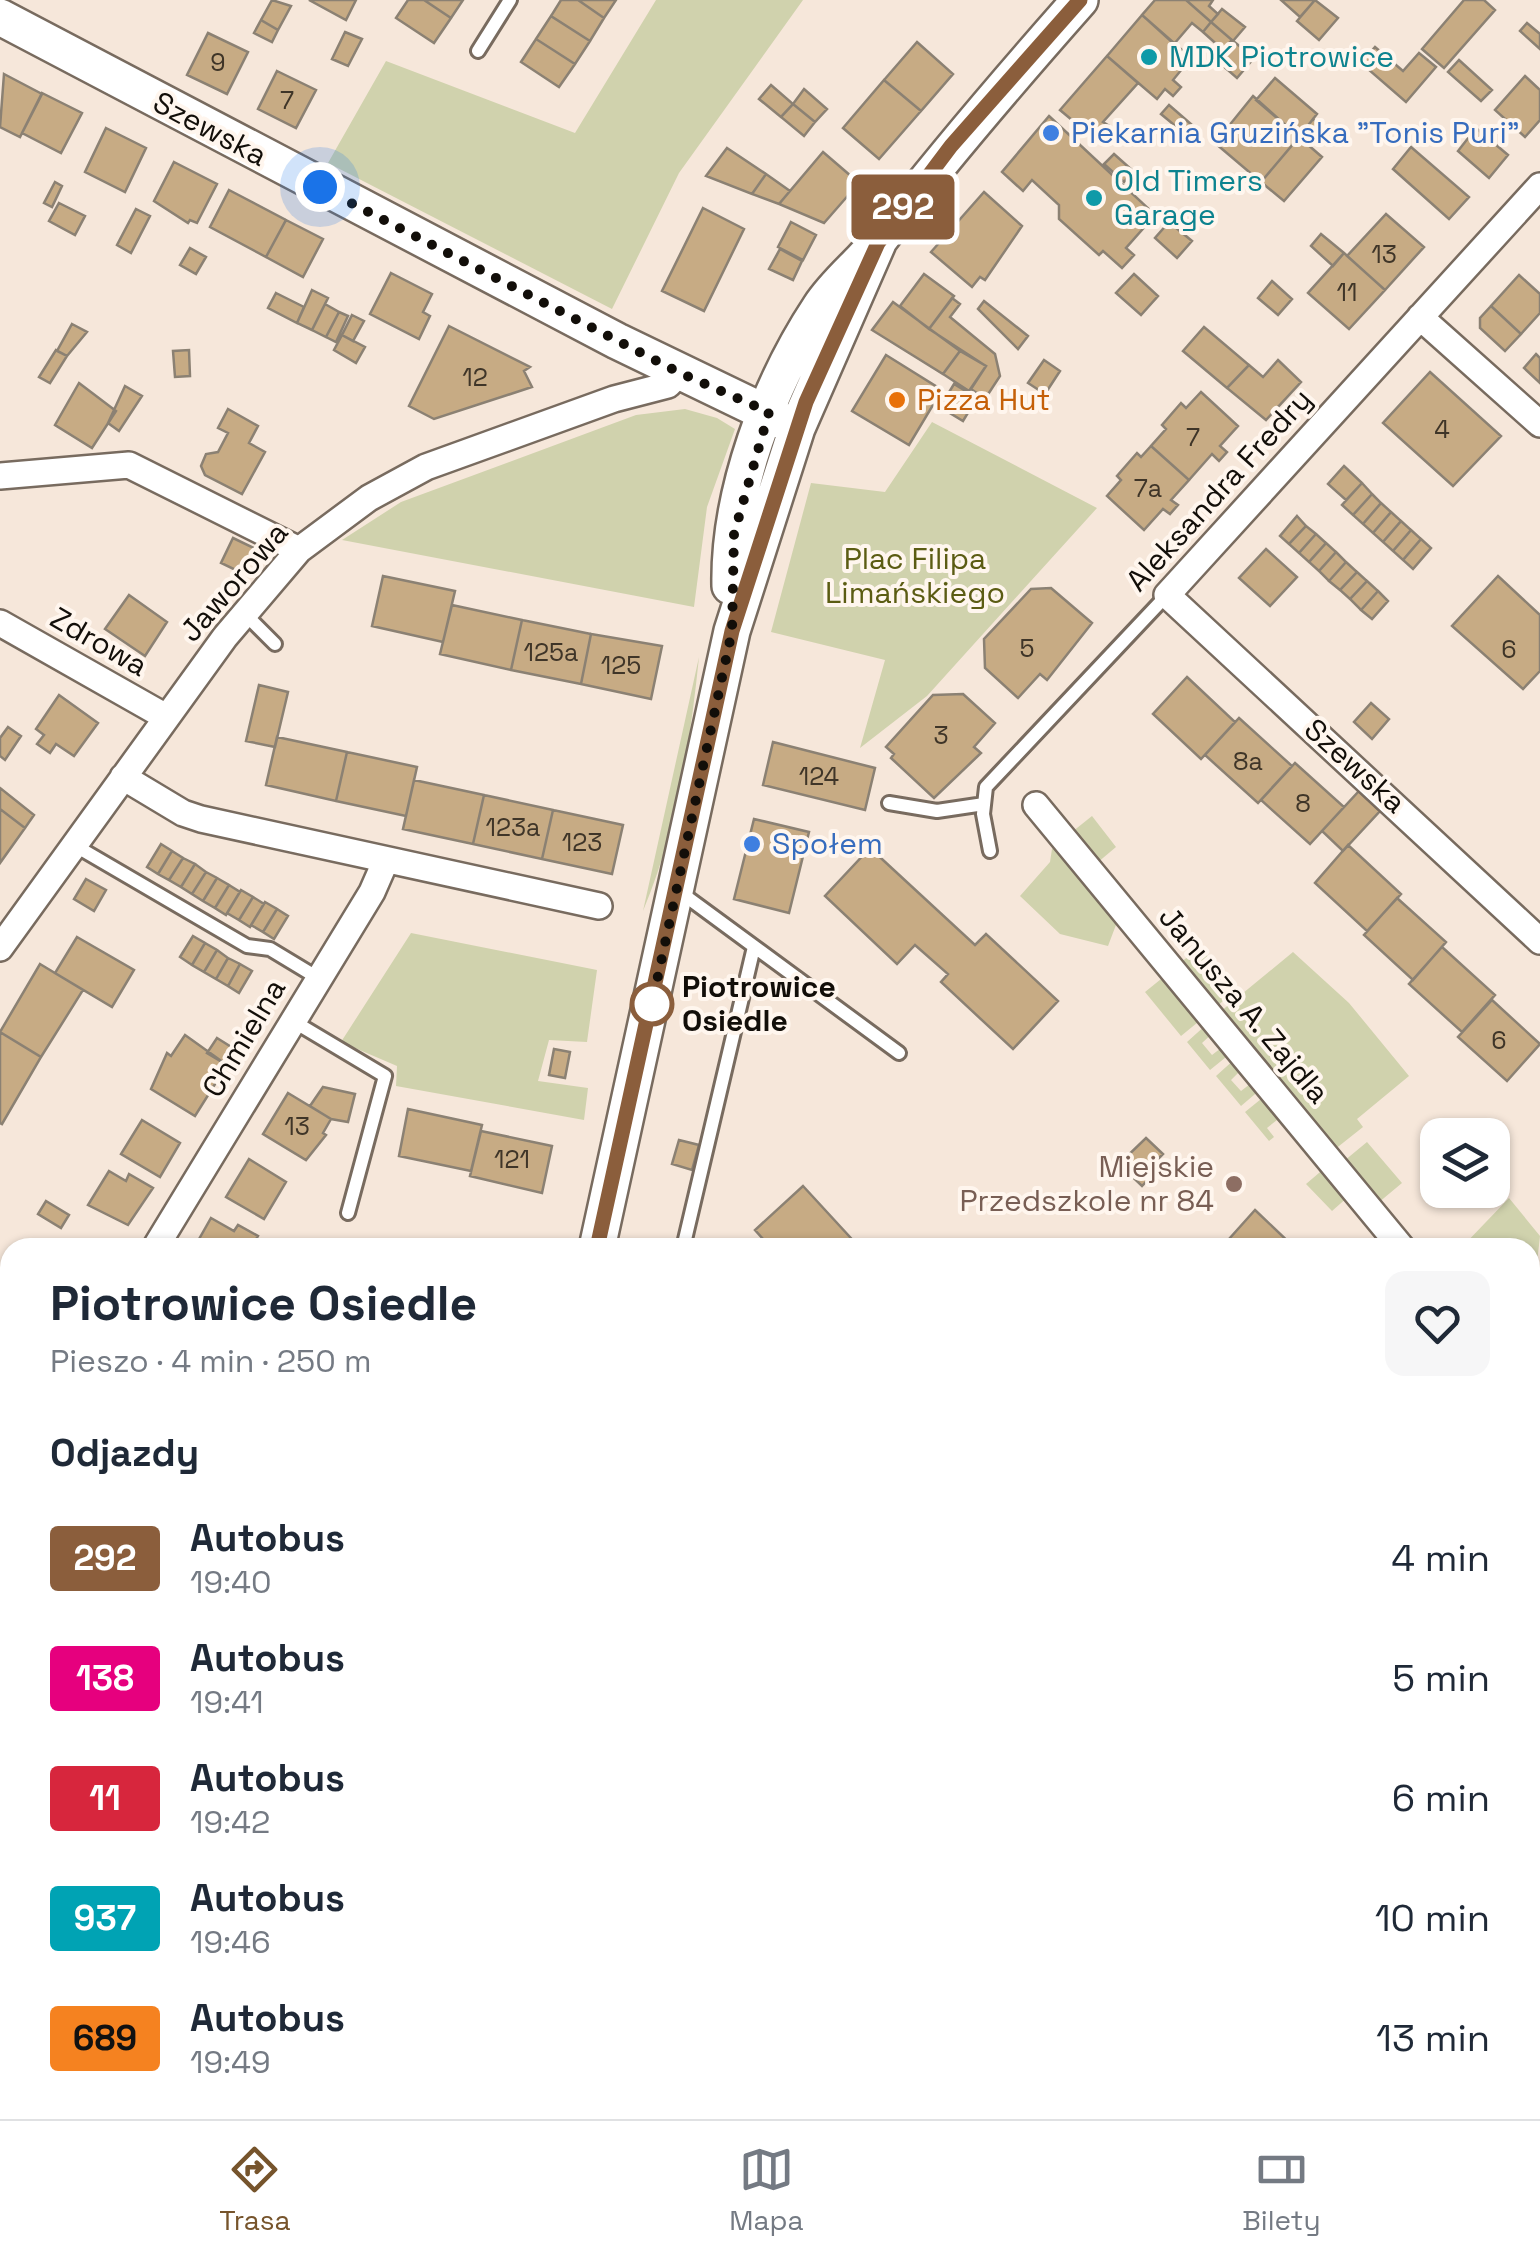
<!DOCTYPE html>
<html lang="pl">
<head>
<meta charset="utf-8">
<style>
  :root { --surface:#fff; --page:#f6f6f7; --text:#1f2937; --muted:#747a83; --line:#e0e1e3; --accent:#76542c }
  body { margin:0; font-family:"Space Grotesk",sans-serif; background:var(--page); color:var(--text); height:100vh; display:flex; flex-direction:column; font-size:38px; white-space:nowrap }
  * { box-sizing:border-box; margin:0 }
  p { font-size:32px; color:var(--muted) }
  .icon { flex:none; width:55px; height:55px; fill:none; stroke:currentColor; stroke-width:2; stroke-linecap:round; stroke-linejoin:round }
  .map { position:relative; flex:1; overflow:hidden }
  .side { position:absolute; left:0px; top:1238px; width:1540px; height:882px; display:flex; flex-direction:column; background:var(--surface); border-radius:30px 30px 0 0; box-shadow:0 2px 8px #0004 }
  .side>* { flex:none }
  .badge { padding:0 20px; border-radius:8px; font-size:35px; line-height:65px }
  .tools { position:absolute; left:1420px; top:1118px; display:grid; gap:20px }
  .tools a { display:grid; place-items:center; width:90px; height:90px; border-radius:20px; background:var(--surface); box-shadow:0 2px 8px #0004; font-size:50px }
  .you { position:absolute; width:50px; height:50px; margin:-25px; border:8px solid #fff; border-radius:50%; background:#1a73e8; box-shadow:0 0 0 15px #1a73e833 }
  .map>.badge { position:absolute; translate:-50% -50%; box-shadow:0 0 0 5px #fff }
  h2 { padding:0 50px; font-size:38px; line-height:90px }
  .round { display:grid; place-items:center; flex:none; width:105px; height:105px; border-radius:20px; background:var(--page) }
  .headline { display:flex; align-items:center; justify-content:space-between; height:170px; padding:0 50px }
  h1 { font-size:48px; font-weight:700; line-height:75px }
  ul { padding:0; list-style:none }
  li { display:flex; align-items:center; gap:30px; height:120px; padding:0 50px }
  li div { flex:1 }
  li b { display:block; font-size:38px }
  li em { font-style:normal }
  li .badge { min-width:110px; font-weight:700; text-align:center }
  .tab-bar { display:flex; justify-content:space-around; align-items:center; height:140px; border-top:2px solid var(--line); background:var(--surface); font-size:28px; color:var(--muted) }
  .tab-bar a { display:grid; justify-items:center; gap:5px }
  .tab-bar .current { color:var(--accent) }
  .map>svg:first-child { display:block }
  .green { fill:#d0d2ad }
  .building { fill:#c7ab84; stroke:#8b8173; stroke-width:2.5 }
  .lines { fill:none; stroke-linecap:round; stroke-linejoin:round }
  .lane-casing { stroke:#786b5f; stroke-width:18 }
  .street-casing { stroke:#786b5f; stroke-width:30 }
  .secondary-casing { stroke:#786b5f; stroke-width:40 }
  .lane { stroke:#fff; stroke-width:12 }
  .street { stroke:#fff; stroke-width:25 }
  .secondary { stroke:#fff; stroke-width:35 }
  .line-casing { stroke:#fff; stroke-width:22 }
  .line { stroke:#8b5e3c; stroke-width:15 }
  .walk { stroke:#120e09; stroke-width:10; stroke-dasharray:0 18 }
  .culture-dot { fill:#0f9aa8; stroke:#fff6ee; stroke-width:4 }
  .shop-dot { fill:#3f7fe0; stroke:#fff6ee; stroke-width:4 }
  .food-dot { fill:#e8710a; stroke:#fff6ee; stroke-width:4 }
  .stop-dot { fill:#fff; stroke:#8b5e3c; stroke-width:5 }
  .education-dot { fill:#8d6e63; stroke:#fff6ee; stroke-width:4 }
  .labels { text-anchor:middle; stroke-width:8; stroke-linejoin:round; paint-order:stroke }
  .number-label { font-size:25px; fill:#3f3528 }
  .culture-label { font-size:30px; fill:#0d838f; stroke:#fff6ee; text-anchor:start }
  .street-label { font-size:30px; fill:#120e09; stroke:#fff6ee }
  .shop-label { font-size:30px; fill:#366cbe; stroke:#fff6ee; text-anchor:start }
  .food-label { font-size:30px; fill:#c56008; stroke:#fff6ee; text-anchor:start }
  .park-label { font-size:30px; fill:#5b5c13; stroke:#fff6ee }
  .stop-label { font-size:30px; font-weight:bold; fill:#120e09; stroke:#fff6ee; text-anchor:start }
  .education-label { font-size:30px; fill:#785e54; stroke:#fff6ee; text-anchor:end }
</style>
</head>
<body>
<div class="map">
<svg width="1540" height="2119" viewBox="0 0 1540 2119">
  <rect width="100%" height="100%" fill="#f6e7da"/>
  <path class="green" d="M656,0H803L679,173L612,309L328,163L386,61L575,133Z
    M685,409L717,418L735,429L707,507L694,607L342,540L401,502L636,415Z
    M932,422L1097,508L927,696L860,748L885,660L771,632L811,483L885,492Z
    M699,657C690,744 677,830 643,911Z
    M1092,816L1116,847L1097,863L1072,832Z
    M1058,844L1119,917L1108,946L1060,934L1020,896L1050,862L1052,849Z
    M411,933L597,970L587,1042L549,1040L538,1081L588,1088L584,1120L396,1086L397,1066L341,1042Z
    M1200,947L1236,990L1216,1007L1180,963Z
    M1293,952L1349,1003L1409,1076L1357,1119L1363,1127L1334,1150L1220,1012Z
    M1166,975L1203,1018L1181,1036L1145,992Z
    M1207,1024L1214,1032L1202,1043L1212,1055L1225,1045L1231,1053L1210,1070L1187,1042Z
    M1236,1058L1243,1068L1231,1080L1241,1091L1254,1081L1261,1089L1241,1106L1216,1076Z
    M1266,1095L1290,1124L1285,1128L1277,1120L1267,1128L1274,1137L1269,1141L1245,1112Z
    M1367,1142L1402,1183L1378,1203L1344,1161Z
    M1326,1167L1349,1196L1332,1211L1306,1184Z
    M1509,1198L1540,1236L1536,1272L1530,1265V1248L1462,1247Z"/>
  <path class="building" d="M272,0L291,6L278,30L261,20Z
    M309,0H356L346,20Z
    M408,0H424L451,18L434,43L396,18Z
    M424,0H463L451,18Z
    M561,0H578L604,18L590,41L551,16Z
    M578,0H616L604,18Z
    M1155,0H1186L1211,22L1203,32L1192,23L1174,44L1142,15Z
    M1186,0H1213L1209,6L1218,14L1211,22Z
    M1281,0H1315L1300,17Z
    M1315,0L1338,18L1319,40L1297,21Z
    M1464,0H1484L1495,10L1444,68L1422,49Z
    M1222,9L1245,27L1233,41L1211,22Z
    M1142,15L1191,58L1173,80L1181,87L1173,96L1165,89L1157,99L1107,56Z
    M551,16L590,41L575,64L536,39Z
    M261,20L278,30L272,42L254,33Z
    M1211,22L1232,40L1223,50L1203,32Z
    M1527,23L1540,34V49L1520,31Z
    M345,32L362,39L348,66L332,59Z
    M208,33L248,52L227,94L187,75Z
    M536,39L575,64L559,87L521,62Z
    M1232,40L1254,58L1237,78L1215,59Z
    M917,42L953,74L921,111L884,80Z
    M1375,47L1403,71L1419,53L1436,67L1406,102L1361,63Z
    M1107,56L1138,83L1103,122L1108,125L1096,140L1060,110Z
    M1459,60L1492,90L1481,101L1448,72Z
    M277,71L316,90L296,128L258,109Z
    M4,74L42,94L20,137L0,127Z
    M1525,76L1540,90V120L1525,137L1495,110Z
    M1275,78L1317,114L1299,137L1256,100Z
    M884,80L921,111L879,159L843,128Z
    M771,85L793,104L781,117L759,99Z
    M804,89L827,109L815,122L793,104Z
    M42,93L82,113L61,153L22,133Z
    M1253,96L1299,137L1261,182L1215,143Z
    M793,104L815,122L804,136L781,117Z
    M1169,105L1192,125L1185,134L1161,114Z
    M1049,116L1151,211L1144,219L1148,223L1126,248L1134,255L1122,268L1103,251L1099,255L1059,219V205L1032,180L1023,191L1002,172Z
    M1313,119L1323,127L1308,145L1299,137Z
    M106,128L146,148L125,192L85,172Z
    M1476,128L1508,155L1489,178L1458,151Z
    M1299,137L1322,157L1284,201L1261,182Z
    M1411,147L1469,197L1449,219L1393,169Z
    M727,148L766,174L752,194L706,176Z
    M823,152L859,183L824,223L779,204Z
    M1114,154L1133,171L1124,182L1104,164Z
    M174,162L217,184L197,223L190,220L188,223L154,201Z
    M766,174L790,191L779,204L752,194Z
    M55,182L62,186L52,207L44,203Z
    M229,190L286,220L266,257L210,227Z
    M984,192L1022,226L985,280L980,277L972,287L931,252Z
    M59,203L85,216L75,235L49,221Z
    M703,208L744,229L704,311L662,291Z
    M136,209L150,216L131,253L117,245Z
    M1386,214L1424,247L1385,290L1347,256Z
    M286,220L323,239L303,277L266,257Z
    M791,222L816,235L803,260L778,247Z
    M1169,222L1192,241L1177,258L1155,238Z
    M1321,234L1344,253L1333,266L1311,246Z
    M190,248L206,257L196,274L180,265Z
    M780,249L802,261L793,280L769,269Z
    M1344,253L1385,290L1349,329L1308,293Z
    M391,273L432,294L423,312L430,316L419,339L370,314Z
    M924,274L954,296L929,329L900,306Z
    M1134,274L1158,296L1141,315L1116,293Z
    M1519,275L1540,294V313L1521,334L1491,306Z
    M1272,281L1292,299L1278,315L1258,298Z
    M312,290L328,298L312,330L297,323Z
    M276,293L304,307L297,323L268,308Z
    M952,298L960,304L950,317L995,354L1000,376L985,399L971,389L986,366L929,329Z
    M984,301L1028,336L1018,349L978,309Z
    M893,302L960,351L943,374L872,330Z
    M325,304L339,312L326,337L312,330Z
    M1491,306L1521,334L1505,351L1480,328V318Z
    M339,312L348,316L336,342L326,337Z
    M352,315L364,321L353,341L342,335Z
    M72,324L87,332L67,356L57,351Z
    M449,326L530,367L524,371L532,387L434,419L409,406Z
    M1204,327L1249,365L1227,388L1183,351Z
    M342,335L365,347L356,363L334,350Z
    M56,350L67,356L50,383L39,377Z
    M189,350L190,376L175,377L173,351Z
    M960,351L986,366L969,391L943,374Z
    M1536,354L1540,358V383L1524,368Z
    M886,355L942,390L909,445L852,411Z
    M1044,360L1060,371L1045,394L1028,383Z
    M1278,360L1301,382L1266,420L1227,388L1249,365L1263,377Z
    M1430,372L1501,436L1453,486L1383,423Z
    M79,383L116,411L92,448L55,425Z
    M954,384L977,398L963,421L940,407Z
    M125,386L142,396L119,431L108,423Z
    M1201,392L1238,426L1220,446L1227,452L1219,461L1212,454L1189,480L1151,446L1166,429L1162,425L1181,403L1186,408Z
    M228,409L258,426L249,443L265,452L242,494L205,475L201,466L206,454L218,452L228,433L218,428Z
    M1151,446L1189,480L1171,500L1178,505L1170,514L1163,509L1144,530L1107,496L1121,480L1117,476L1137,453L1141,457Z
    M1344,466L1362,483L1346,500L1328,484Z
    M1362,483L1372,494L1353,515L1342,505Z
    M1372,494L1381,503L1363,524L1353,515Z
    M1381,503L1391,512L1373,533L1363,524Z
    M1391,512L1401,521L1383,542L1373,533Z
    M1297,516L1306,526L1289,544L1280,536Z
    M1401,521L1411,530L1393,551L1383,542Z
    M1306,526L1316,534L1299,553L1289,544Z
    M1411,530L1421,539L1403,560L1393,551Z
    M1316,534L1326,543L1309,562L1299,553Z
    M233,538L254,548L242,573L221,563Z
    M1421,539L1431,548L1413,569L1403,560Z
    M1326,543L1336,552L1319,571L1309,562Z
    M1266,549L1297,577L1270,606L1239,578Z
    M1336,552L1346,562L1329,581L1319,571Z
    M1346,562L1357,572L1340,590L1329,581Z
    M1357,572L1367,581L1350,599L1340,590Z
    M383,576L455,591L443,642L372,626Z
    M1498,576L1540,615V671L1523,689L1452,626Z
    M1367,581L1378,591L1361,610L1350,599Z
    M1051,588L1092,623L1047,680L1040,674L1018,698L985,668L984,639L1031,589Z
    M1378,591L1388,601L1372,619L1361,610Z
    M129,595L167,622L145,656L105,629Z
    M452,605L522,620L511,670L440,654Z
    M522,620L591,634L581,684L511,670Z
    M591,634L662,646L651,699L581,684Z
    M1187,677L1235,722L1201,759L1153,714Z
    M259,685L288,692L275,747L246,741Z
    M963,694L995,723L974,747L981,753L934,798L891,758L894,754L886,747L933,695Z
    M59,695L98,723L74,756L56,744L50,753L37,744L44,735L36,729Z
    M1371,703L1389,719L1372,739L1354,722Z
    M1239,718L1292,766L1258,803L1205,755Z
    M8,727L21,736L5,760L0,756V738Z
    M277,737L347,752L336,801L266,785Z
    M773,742L875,768L865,810L763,785Z
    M347,752L417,767L406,816L336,801Z
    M1295,763L1344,807L1310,844L1261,800Z
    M414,780L484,795L473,844L403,829Z
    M0,788L34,815L25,828L0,809Z
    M1359,791L1380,811L1343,851L1322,831Z
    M484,795L553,810L542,859L473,844Z
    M0,809L25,828L0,863Z
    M553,810L623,825L612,874L542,859Z
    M754,819L809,832L789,913L734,899Z
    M161,844L172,851L158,874L147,867Z
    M1348,845L1401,894L1367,931L1315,883Z
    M870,848L975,945L986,934L1058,1001L1013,1049L941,982L948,974L915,945L897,964L825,896Z
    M172,851L183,858L169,880L158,874Z
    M183,858L195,864L181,887L169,880Z
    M195,864L206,872L192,894L181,887Z
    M206,872L217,878L203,901L192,894Z
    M217,878L229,885L215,908L203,901Z
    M86,879L106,890L94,911L74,899Z
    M229,885L240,892L226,915L215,908Z
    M241,890L253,897L239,920L227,913Z
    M253,897L264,904L250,927L239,920Z
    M1397,898L1446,942L1413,980L1364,935Z
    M265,902L277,909L263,932L251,925Z
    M277,909L288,916L274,939L263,932Z
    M193,936L205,943L192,965L180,957Z
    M77,937L134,970L112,1007L55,973Z
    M205,943L217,950L204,972L192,965Z
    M1442,947L1495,995L1462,1032L1409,984Z
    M217,950L228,958L216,979L204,972Z
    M228,958L240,964L228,986L216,979Z
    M40,964L83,990L41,1057L0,1032Z
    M240,964L252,971L239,993L228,986Z
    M1492,1000L1540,1044L1507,1081L1458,1037Z
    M0,1032L41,1057L2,1124L0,1123Z
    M185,1035L227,1065L195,1116L151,1089L167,1053L171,1056Z
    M217,1038L236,1050L227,1065L207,1053Z
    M554,1049L570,1052L565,1078L549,1075Z
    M323,1087L355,1094L348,1122L331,1119L310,1106Z
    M288,1093L331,1119L323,1133L326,1135L306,1160L263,1134Z
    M408,1109L482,1125L471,1171L399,1156Z
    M142,1120L180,1143L160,1177L121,1154Z
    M481,1131L552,1146L542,1193L470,1176Z
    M1146,1138L1163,1154L1158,1159L1163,1164L1142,1186L1119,1164Z
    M679,1140L699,1145L692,1170L672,1164Z
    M249,1159L286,1182L264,1219L226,1197Z
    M109,1171L126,1181L129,1174L153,1188L128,1225L88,1205Z
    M803,1186L860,1248H771L755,1230Z
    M46,1201L69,1215L61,1228L38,1214Z
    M1255,1210L1295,1248H1221Z
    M211,1218L234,1231L238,1225L258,1236L251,1248H194Z
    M6,1352L10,1355V1403L0,1397V1362Z
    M1540,1512V1563L1530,1554V1523Z
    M2,1662L10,1668V1687L4,1694L0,1691Z
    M10,1767V1797L8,1800L0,1795V1780Z
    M2,1843L10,1849V1905L0,1898Z
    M1540,1998V2052L1530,2042V2009Z
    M1530,2042L1540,2052V2078L1530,2088Z
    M53,2110H82L73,2119H62Z
    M216,2110H249L253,2115L249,2119H224Z
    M298,2110H333L329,2119Z
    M654,2110H698L694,2119H668Z
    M932,2110H965L975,2115L973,2119H927Z
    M1100,2110H1121L1115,2119H1095Z
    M1433,2110H1502L1493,2119H1424Z"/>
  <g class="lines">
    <g class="lane-casing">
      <path id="lane" d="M478,51L510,0
        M245,614L275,644
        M889,803L937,811L984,804
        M74,845L247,946L270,949L318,978
        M990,851L983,814L986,787L1167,595
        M680,892L899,1053
        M293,1021L385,1076L348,1213
        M683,1248L754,947"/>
    </g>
    <g class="street-casing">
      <path id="street" d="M1540,186L1167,595L1540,941
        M1420,317L1540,424
        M0,476L129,465L299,550
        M0,623L166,717
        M123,777L183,813L201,819L599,906
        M1036,805L1402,1248
        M0,948L225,637L299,550L369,498L426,467L614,399L668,385L680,373
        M155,1248L372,892L386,860
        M1530,1401L1540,1413
        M0,1503L10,1487
        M0,1598L10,1605
        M1530,1664L1540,1672
        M0,1960L10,1970
        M153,2110L162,2119
        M801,2110L819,2119
        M1303,2110L1310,2119
        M122,2119L133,2110"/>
    </g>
    <g class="secondary-casing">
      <path id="secondary" d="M0,17L617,341L797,428
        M730,586C728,493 769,384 820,307C837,281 862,263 880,239C944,156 1011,78 1080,0
        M597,1248L732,631L797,428L878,243
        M390,2119L393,2110"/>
    </g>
    <use href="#lane" class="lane"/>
    <use href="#street" class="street"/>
    <use href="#secondary" class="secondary"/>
  </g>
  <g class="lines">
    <g class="line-casing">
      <path id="line" d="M597,1248L732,631L806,402L878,243L951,146L1080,0"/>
    </g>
    <use href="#line" class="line"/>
    <path class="walk" d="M320,187L680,373L769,412L734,534L732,631L652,1004"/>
  </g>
  <g class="culture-dot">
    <circle cx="1149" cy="57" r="10"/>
    <circle cx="1094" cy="198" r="10"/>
  </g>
  <g class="shop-dot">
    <circle cx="1051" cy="133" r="10"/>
    <circle cx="752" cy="844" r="10"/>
  </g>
  <circle class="food-dot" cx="897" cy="400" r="10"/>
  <circle class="stop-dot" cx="652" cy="1004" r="20"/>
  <circle class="education-dot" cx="1234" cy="1184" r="10"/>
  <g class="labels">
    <g class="number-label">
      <text x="218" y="71">9</text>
      <text x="287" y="109">7</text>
      <text x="1384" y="263">13</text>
      <text x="1347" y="301">11</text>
      <text x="475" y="386">12</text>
      <text x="1442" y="438">4</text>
      <text x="1193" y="446">7</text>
      <text x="1148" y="497">7a</text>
      <text x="1027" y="657">5</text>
      <text x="1509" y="658">6</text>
      <text x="551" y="661">125a</text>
      <text x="621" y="674">125</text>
      <text x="941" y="744">3</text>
      <text x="1248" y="770">8a</text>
      <text x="819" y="785">124</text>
      <text x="1303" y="812">8</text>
      <text x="513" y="836">123a</text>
      <text x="582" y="851">123</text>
      <text x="1499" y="1049">6</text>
      <text x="297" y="1135">13</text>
      <text x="512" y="1168">121</text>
    </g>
    <g class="culture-label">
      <text x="1169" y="67">MDK Piotrowice</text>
      <text x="1114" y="191">Old Timers<tspan x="1114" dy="34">Garage</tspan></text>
    </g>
    <g class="street-label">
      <text transform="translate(210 129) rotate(28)" y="10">Szewska</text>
      <text transform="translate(1219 490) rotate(-48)" y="10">Aleksandra Fredry</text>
      <text transform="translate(234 582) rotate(-49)" y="10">Jaworowa</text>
      <text transform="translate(99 642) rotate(30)" y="10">Zdrowa</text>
      <text transform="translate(1355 766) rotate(42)" y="10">Szewska</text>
      <text transform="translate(1244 1005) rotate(50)" y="10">Janusza A. Zajdla</text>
      <text transform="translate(244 1038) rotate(-59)" y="10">Chmielna</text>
    </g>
    <g class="shop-label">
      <text x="1071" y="143">Piekarnia Gruzińska "Tonis Puri"</text>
      <text x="772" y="854">Społem</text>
    </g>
    <g class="food-label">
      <text x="917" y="410">Pizza Hut</text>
    </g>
    <g class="park-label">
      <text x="915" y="569">Plac Filipa<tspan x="915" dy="34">Limańskiego</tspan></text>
    </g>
    <g class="stop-label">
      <text x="682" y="997">Piotrowice<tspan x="682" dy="34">Osiedle</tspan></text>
    </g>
    <g class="education-label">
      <text x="1214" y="1177">Miejskie<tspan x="1214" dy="34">Przedszkole nr 84</tspan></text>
    </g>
  </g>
</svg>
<div class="tools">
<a><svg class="icon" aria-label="layers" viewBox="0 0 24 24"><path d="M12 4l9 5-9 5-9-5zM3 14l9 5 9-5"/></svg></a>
</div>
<div class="you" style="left:320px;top:187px"></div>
<b class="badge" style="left:903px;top:207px;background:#8b5e3c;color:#fff">292</b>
<section class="side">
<div class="headline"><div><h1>Piotrowice Osiedle</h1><p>Pieszo · 4 min · 250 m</p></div><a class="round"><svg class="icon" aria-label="heart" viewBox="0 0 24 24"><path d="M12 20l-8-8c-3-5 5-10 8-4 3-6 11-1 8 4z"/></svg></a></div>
<h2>Odjazdy</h2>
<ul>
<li><span class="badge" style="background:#8b5e3c;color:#fff">292</span><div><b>Autobus</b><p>19:40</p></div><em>4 min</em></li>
<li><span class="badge" style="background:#e6007e;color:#fff">138</span><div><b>Autobus</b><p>19:41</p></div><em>5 min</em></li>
<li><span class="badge" style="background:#d7263d;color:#fff">11</span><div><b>Autobus</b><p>19:42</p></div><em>6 min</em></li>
<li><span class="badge" style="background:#00a3b4;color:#fff">937</span><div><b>Autobus</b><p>19:46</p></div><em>10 min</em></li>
<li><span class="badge" style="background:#f58220;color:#111">689</span><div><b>Autobus</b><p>19:49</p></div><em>13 min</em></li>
</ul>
</section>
</div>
<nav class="tab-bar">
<a class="current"><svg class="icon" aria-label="directions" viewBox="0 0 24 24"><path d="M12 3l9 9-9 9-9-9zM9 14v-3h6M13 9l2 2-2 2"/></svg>Trasa</a>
<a><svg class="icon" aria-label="map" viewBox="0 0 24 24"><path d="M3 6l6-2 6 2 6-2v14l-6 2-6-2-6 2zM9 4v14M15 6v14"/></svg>Mapa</a>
<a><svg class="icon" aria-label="tickets" viewBox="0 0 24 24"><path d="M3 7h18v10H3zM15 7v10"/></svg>Bilety</a>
</nav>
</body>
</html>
